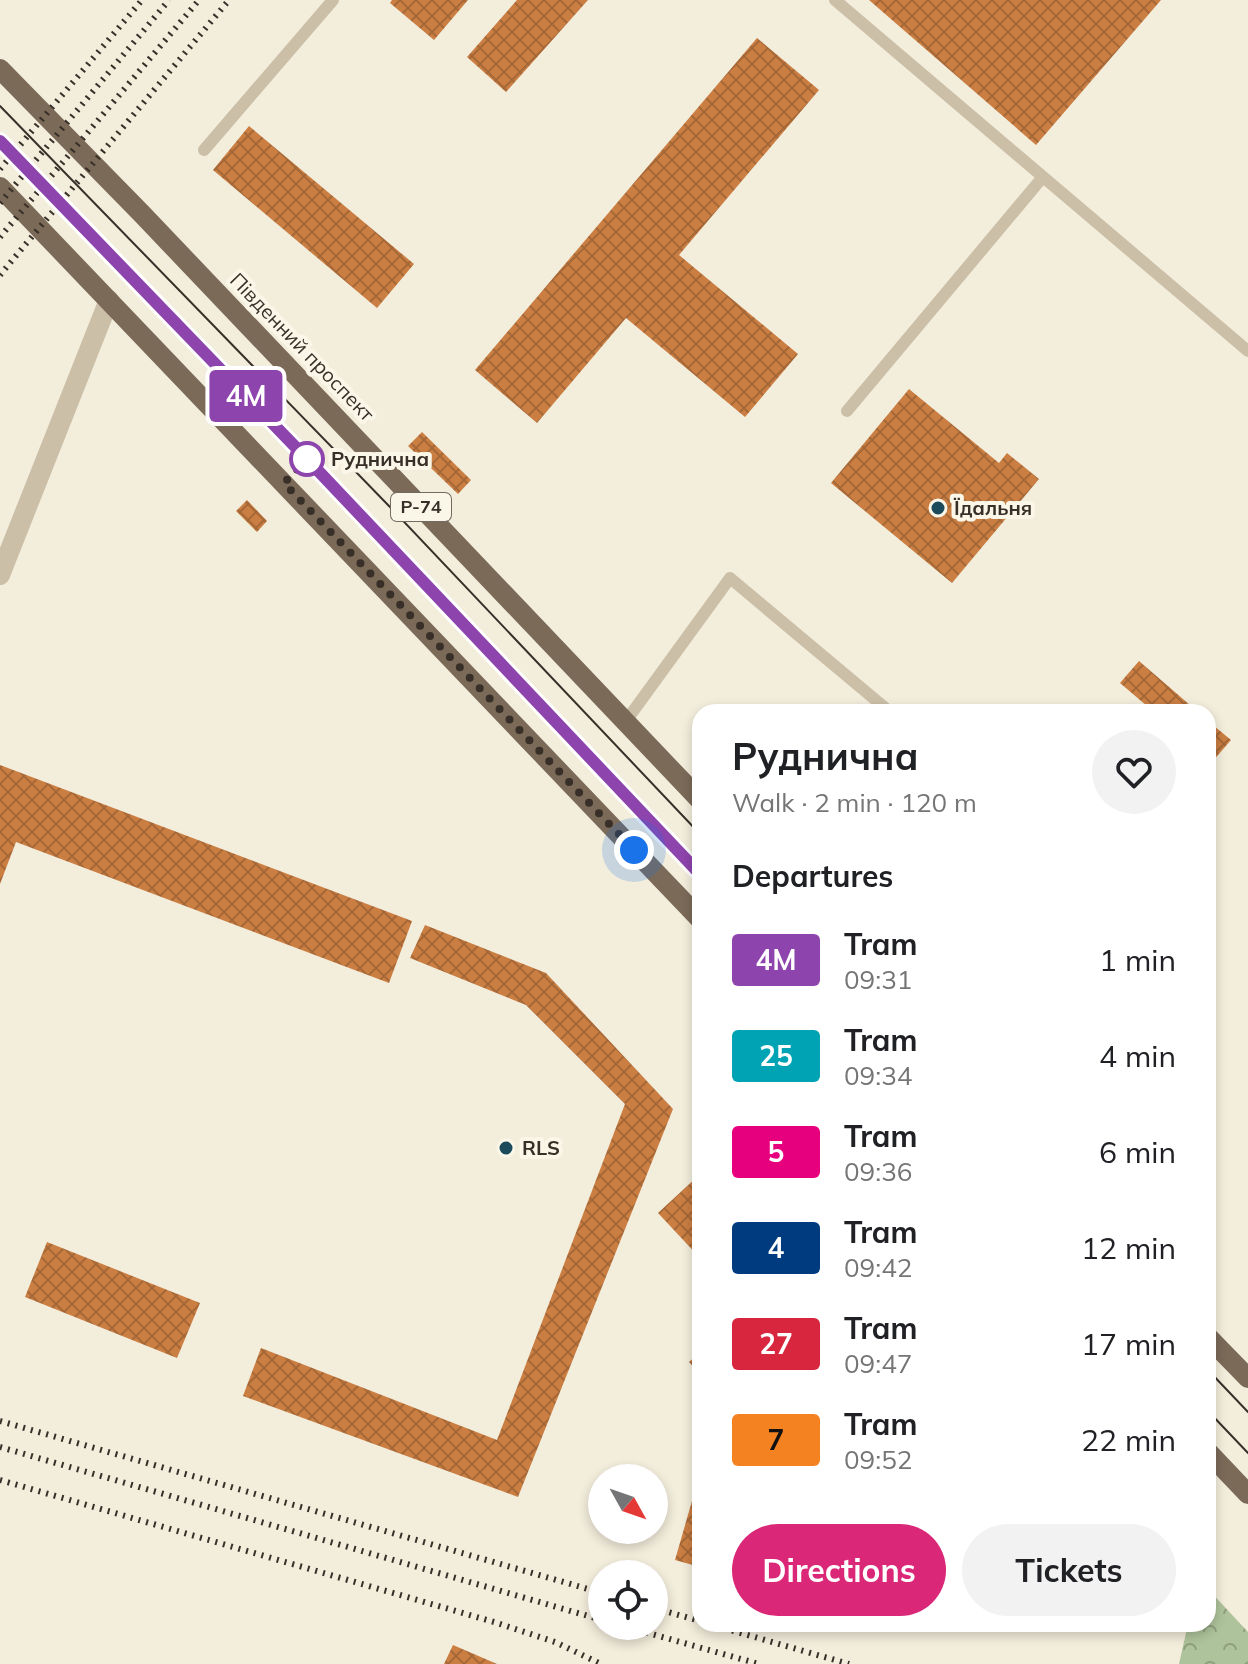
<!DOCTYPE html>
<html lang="en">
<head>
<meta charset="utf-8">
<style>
  :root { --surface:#fff; --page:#f2f2f2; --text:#202124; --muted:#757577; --accent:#db2777 }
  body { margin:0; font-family:Mulish,sans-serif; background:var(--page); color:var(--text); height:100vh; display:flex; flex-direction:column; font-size:30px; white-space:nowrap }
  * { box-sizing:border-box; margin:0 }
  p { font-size:26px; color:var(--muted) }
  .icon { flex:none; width:44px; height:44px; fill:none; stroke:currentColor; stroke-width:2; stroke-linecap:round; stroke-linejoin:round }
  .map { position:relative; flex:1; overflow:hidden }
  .sheet { position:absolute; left:692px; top:704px; width:524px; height:928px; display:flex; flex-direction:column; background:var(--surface); border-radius:24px; box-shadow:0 4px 12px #0003 }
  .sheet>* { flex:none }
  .badge { padding:0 16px; border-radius:6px; font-size:28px; line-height:52px }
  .needle { width:52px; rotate:130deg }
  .fabs { position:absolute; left:588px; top:1464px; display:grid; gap:16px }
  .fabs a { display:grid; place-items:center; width:80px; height:80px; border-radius:50%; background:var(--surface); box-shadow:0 4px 12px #0003; font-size:40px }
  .you { position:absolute; width:40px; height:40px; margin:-20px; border:6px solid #fff; border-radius:50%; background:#1a73e8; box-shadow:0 0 0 12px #1a73e833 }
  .map>.badge { position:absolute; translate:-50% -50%; box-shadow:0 0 0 4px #fff }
  h2 { padding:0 40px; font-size:30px; line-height:72px }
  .round { display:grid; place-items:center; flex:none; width:84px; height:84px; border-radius:42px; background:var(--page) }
  .overview { display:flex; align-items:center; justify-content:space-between; height:136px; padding:0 40px }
  h1 { font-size:38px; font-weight:700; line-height:60px }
  .primary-button { display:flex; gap:16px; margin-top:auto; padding:16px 40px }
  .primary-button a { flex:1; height:92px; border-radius:48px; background:var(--accent); color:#fff; font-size:32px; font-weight:700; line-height:92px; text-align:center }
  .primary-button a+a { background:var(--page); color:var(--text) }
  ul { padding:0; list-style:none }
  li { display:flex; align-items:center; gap:24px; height:96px; padding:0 40px }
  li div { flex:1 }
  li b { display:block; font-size:30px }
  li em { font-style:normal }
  li .badge { min-width:88px; font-weight:700; text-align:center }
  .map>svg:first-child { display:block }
  .forest { fill:url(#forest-crowns) }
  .building { fill:url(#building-cross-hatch) }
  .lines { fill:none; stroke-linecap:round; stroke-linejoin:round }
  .service { stroke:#ccbfa7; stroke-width:12 }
  .minor { stroke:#ccbfa7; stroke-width:20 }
  .primary { stroke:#7b6a58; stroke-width:20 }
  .tram { stroke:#383028; stroke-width:2 }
  .rail { stroke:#383028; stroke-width:6; stroke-dasharray:2 6; stroke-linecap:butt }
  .line-casing { stroke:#fff; stroke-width:18 }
  .line { stroke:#8e44ad; stroke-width:12 }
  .walk { stroke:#383028; stroke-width:8; stroke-dasharray:0 14.4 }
  .stop-dot { fill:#fff; stroke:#8e44ad; stroke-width:4 }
  .poi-dot { fill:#1b4b5b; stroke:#faf6e8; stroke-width:3 }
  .labels { text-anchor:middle; stroke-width:8; stroke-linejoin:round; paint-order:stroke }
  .shield { fill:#faf6e8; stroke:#726b62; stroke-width:2 }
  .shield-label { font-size:18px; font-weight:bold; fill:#383028 }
  .street-label { font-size:20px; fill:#383028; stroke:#faf6e8 }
  .stop-label { font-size:20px; font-weight:bold; fill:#383028; stroke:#faf6e8; text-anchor:start }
  .poi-label { font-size:20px; font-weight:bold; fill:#383028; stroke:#faf6e8; text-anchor:start }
</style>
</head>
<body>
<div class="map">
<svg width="1248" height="1664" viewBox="0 0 1248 1664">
  <defs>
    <pattern id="forest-crowns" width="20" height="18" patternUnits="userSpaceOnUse" patternTransform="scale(2)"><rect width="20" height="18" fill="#aec39b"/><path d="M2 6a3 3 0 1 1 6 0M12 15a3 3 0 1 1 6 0" fill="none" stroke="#8f9f7e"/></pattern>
    <pattern id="building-cross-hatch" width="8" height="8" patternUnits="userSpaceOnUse" patternTransform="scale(2)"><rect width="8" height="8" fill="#cb7e42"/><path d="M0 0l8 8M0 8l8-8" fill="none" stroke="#a66837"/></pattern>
  </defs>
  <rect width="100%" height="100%" fill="#f3eddc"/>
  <path class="forest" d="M1208,1589L1248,1632V1664H1179L1188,1624H1208Z"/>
  <path class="building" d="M392,0H468L434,40L390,3Z
    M517,0H588L506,92L467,57Z
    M869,0H1161L1036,145Z
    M757,38L819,90L679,255L798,354L745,417L626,318L537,423L475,370Z
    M249,126L414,264L377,308L213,170Z
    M909,389L999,463L1007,453L1039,479L952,583L831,483Z
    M422,432L471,480L458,494L408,446Z
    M247,500L267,521L257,532L236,511Z
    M1139,661L1198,712H1154L1120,683Z
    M1208,721L1231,740L1212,762L1208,759Z
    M0,765L412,921L389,983L16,842L0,884Z
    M425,925L546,973L673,1109L518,1497L243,1396L261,1348L497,1440L625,1104L526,1005L410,958Z
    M698,1176L700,1178V1258L658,1213Z
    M47,1242L200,1303L177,1358L25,1297Z
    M700,1352V1374L689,1362Z
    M692,1501L700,1504V1567L675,1560Z
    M453,1645L497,1664H444Z"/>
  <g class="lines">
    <path class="service" d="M835,0L1248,351
      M204,150L333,0
      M847,411L1042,178
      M626,721L730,578L890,712"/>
    <path class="minor" d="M0,575L109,300"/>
    <path class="primary" d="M0,69L142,214L700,800
      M0,187L700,919
      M1208,1337L1248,1378
      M1208,1452L1248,1494"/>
    <path class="tram" d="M0,106L390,507L700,834
      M0,141L308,460L700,874
      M1208,1370L1248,1412
      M1208,1411L1248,1453"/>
    <path class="rail" d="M0,169L142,0
      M0,203L169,0
      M0,237L199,0
      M0,275L229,0
      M0,1421L602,1593
      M0,1447L602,1620
      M0,1480L494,1622L555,1642L601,1664
      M654,1608L700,1621
      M709,1624L849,1664
      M623,1626L759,1664"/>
  </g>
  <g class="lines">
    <g class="line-casing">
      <path id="line" d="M0,141L308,460L700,874"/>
    </g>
    <use href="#line" class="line"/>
    <path class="walk" d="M307,459L284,483L634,850"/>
  </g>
  <circle class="stop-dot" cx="307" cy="459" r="16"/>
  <g class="poi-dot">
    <circle cx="938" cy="508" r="8"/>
    <circle cx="506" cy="1148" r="8"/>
  </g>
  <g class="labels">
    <rect class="shield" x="391" y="493" width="60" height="28" rx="6"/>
    <g class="shield-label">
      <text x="421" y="513">Р-74</text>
    </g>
    <g class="street-label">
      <text transform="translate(302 347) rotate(46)" y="7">Південний проспект</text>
    </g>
    <g class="stop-label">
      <text x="331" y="466">Руднична</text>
    </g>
    <g class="poi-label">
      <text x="954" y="515">Їдальня</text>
      <text x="522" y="1155">RLS</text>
    </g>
  </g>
</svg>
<div class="fabs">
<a><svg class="needle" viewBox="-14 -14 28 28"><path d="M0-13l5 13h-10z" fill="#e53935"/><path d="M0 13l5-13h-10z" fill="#757577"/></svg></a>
<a><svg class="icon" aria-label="locate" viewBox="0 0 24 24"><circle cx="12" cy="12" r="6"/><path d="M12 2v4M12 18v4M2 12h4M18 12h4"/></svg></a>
</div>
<div class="you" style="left:634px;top:850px"></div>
<b class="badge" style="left:246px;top:396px;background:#8e44ad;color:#fff">4М</b>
<section class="sheet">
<div class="overview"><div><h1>Руднична</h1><p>Walk · 2 min · 120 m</p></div><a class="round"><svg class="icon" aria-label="heart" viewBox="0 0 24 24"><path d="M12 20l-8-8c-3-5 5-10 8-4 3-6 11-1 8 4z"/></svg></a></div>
<h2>Departures</h2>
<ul>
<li><span class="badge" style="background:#8e44ad;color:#fff">4М</span><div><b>Tram</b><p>09:31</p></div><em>1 min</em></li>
<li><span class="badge" style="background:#00a3b4;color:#fff">25</span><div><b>Tram</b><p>09:34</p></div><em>4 min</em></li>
<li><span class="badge" style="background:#e6007e;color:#fff">5</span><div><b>Tram</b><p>09:36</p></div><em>6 min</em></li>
<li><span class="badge" style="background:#003b80;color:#fff">4</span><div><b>Tram</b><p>09:42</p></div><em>12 min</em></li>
<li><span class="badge" style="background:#d7263d;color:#fff">27</span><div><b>Tram</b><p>09:47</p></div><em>17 min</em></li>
<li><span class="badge" style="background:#f58220;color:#111">7</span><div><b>Tram</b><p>09:52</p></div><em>22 min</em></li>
</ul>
<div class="primary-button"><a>Directions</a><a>Tickets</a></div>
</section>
</div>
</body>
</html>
